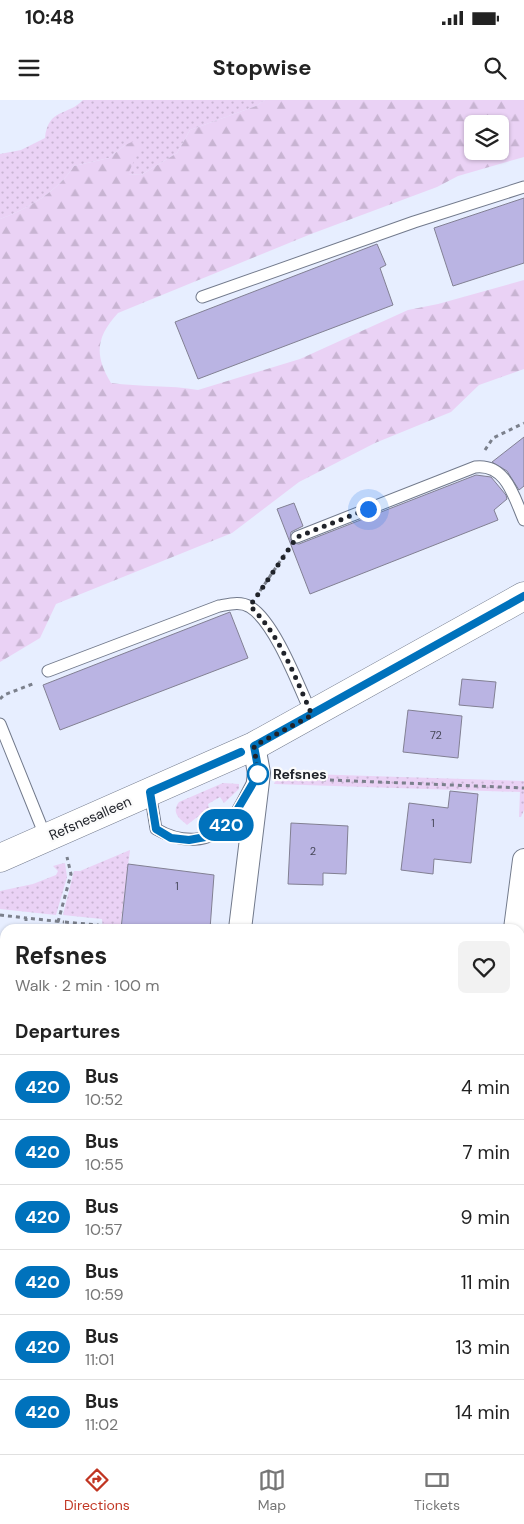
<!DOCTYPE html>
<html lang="en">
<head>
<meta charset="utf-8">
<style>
  :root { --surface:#fff; --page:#f2f2f2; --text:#222; --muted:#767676; --line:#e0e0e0; --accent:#c13522 }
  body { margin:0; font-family:"DM Sans",sans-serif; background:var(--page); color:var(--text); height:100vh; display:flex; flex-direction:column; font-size:19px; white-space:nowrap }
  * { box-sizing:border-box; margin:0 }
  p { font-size:16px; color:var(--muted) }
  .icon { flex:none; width:28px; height:28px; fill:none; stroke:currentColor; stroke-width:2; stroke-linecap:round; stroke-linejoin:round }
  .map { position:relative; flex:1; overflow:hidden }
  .panel { position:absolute; left:0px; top:824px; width:525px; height:531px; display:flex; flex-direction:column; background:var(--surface); border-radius:15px 15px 0 0; box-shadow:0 1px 4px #0004 }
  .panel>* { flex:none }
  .badge { padding:0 10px; border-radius:16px; font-size:18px; line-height:32px }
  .controls { position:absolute; left:464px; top:15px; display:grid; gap:10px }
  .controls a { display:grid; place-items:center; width:45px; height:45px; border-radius:8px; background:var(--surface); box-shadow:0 1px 4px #0004; font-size:25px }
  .you { position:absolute; width:25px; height:25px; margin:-12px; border:4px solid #fff; border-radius:50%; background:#1a73e8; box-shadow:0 0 0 8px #1a73e833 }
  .map>.badge { position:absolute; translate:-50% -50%; box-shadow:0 0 0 2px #fff }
  h2 { padding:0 15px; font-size:19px; line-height:45px }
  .round { display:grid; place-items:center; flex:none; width:52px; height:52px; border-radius:8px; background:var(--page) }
  .overview { display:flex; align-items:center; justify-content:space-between; height:85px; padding:0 15px }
  h1 { font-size:24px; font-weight:700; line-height:38px }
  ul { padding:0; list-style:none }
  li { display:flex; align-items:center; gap:15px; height:65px; padding:0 15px; border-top:1px solid var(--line) }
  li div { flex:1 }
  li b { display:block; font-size:19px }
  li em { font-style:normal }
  li .badge { min-width:55px; font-weight:700; text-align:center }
  .status { display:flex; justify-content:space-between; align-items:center; height:35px; padding:0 25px; background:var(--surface); direction:ltr }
  .status svg { height:14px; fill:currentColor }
  header { display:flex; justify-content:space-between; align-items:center; height:65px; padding:0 15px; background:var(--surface); font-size:22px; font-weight:700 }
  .dock { display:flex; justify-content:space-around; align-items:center; height:70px; border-top:1px solid var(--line); background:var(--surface); font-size:14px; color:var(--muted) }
  .dock a { display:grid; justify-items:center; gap:2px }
  .dock .current { color:var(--accent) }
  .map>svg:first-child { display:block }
  .grass { fill:url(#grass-dots) }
  .forest { fill:url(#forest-firs); fill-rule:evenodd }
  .building { fill:#bab4e3; stroke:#828093 }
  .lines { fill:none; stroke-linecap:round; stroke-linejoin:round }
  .lane-casing { stroke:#727a8c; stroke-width:13 }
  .street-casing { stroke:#727a8c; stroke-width:24 }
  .secondary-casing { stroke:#727a8c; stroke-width:29 }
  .path { stroke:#7b808c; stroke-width:3; stroke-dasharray:4 4; stroke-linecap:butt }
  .lane { stroke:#fff; stroke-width:11 }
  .street { stroke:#fff; stroke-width:22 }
  .secondary { stroke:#fff; stroke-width:28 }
  .line-casing { stroke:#fff; stroke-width:11 }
  .line { stroke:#0072bc; stroke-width:8 }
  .walk { stroke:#20232a; stroke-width:5; stroke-dasharray:0 9 }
  .stop-dot { fill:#fff; stroke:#0072bc; stroke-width:2.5 }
  .labels { text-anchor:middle; stroke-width:4.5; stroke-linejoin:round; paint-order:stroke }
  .number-label { font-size:11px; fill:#464758 }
  .stop-label { font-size:14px; font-weight:bold; fill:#20232a; stroke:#fbfbfb; text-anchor:start }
  .street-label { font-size:14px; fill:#20232a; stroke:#fbfbfb }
</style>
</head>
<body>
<div class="status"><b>10:48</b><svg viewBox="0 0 49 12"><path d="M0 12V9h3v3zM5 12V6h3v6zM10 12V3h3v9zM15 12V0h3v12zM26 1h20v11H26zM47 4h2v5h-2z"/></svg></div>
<header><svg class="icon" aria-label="menu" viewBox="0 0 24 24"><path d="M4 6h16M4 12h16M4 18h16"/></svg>Stopwise<svg class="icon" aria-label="search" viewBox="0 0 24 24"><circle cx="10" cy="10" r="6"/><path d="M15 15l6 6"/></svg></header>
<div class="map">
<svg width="524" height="1354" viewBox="0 0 524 1354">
  <defs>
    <pattern id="grass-dots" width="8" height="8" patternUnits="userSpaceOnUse" patternTransform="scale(1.25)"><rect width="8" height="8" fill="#ead2f5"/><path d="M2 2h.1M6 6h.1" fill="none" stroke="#c8b4d2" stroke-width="1.8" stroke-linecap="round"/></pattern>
    <pattern id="forest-firs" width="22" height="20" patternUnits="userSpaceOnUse" patternTransform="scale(1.25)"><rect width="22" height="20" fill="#ead2f5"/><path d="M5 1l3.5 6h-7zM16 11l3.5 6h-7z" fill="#c8b4d2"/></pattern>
  </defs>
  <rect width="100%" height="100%" fill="#e7eeff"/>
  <path class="grass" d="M83,0H265L256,6L190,30L177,53L141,75L127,74L125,45L109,58L74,66C58,91 28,109 0,119V54L21,50L45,38C48,8 68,16 83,0Z
    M278,673L524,681V710L521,717H519L520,692L274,684Z
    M223,683L239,684V689L224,703L220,697L208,704L209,708L187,725C179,718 171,713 179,702Z
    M130,750L120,829H103L102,819L63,815L74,771H80Z
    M60,764L65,763L67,777L56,815L0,809V791L33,784L56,775L58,771L53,766Z
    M0,939H5V1003L0,1004Z
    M524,945V1225L520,1224V976Z"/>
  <path class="forest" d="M265,0H524V57L458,76L437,87L311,134L118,213C96,237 94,255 111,283C140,287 170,285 198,290L300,259L408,210L438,204L524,180V269L479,285L451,312L375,343L299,382L232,433L56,504L40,538L0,562V119C28,109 58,91 74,66L109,58L125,45L134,41L141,46L128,74L141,75L177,53L190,30L256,6ZM472,24H500V51H472Z"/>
  <path class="building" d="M524,98V163L453,186L434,128Z
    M377,144L386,165L380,168L393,205L198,279L175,222Z
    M524,337V386L519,390L507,371L492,362Z
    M476,375L491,377L506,395L507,399L494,410L498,420L310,494L277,409L294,403L303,426L291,432L290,439L293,443L299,444Z
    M230,512L248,558L60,630L43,585Z
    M462,579L496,582L493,608L459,605Z
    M408,610L462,616L458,658L403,652Z
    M450,691L478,694L471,763L434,759L433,774L401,770L409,703L448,708Z
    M291,723L348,726L346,774L323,773V785L288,784Z
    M128,764L214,775L210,829H121Z"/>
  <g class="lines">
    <g class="lane-casing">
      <path id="lane" d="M202,197L414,122L524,87
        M297,437L475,367C506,363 514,397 524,420
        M48,571L219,506C230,504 241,501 250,507C275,522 299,587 312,615
        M0,624L46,738
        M150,692L156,729C180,743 210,745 230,721C239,711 245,696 252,684
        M340,1354V1350"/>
    </g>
    <g class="street-casing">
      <path id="street" d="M240,829L259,673L254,646
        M515,829L524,760
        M0,1013L5,1012
        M0,1226L5,1224
        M520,1247L524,1248
        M198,1350V1354"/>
    </g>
    <g class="secondary-casing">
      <path id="secondary" d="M0,758L254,646L524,496"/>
    </g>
    <path class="path" d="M485,350L493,338L524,323
      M260,491L287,451
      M0,599L4,595L35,583
      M282,678L524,688
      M0,815L26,818
      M58,822L71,774L67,757
      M26,829V818L64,822
      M63,829L64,822L98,825V829
      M0,1075L5,1076"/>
    <use href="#lane" class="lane"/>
    <use href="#street" class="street"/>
    <use href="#secondary" class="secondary"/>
  </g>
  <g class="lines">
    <g class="line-casing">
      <path id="line" d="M241,652L150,692L156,729L171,738L189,740L211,736L230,722L259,673L254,646L524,496"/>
    </g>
    <use href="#line" class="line"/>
    <path class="walk" d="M258,674L254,646L312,615C295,577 280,535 250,506L297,437L368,409"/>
  </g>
  <circle class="stop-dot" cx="258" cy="674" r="10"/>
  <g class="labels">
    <g class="number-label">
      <text x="436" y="639">72</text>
      <text x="433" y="727">1</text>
      <text x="313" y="755">2</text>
      <text x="177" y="790">1</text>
    </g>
    <g class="stop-label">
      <text x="273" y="679">Refsnes</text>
    </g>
    <g class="street-label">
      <text transform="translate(90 718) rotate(-24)" y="5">Refsnesalleen</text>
    </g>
  </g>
</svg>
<div class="controls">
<a><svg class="icon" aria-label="layers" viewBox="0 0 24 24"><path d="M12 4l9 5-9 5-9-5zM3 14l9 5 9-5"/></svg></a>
</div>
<div class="you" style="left:368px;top:409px"></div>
<b class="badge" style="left:226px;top:725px;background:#0072bc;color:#fff">420</b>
<section class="panel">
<div class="overview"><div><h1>Refsnes</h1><p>Walk · 2 min · 100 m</p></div><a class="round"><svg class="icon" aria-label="heart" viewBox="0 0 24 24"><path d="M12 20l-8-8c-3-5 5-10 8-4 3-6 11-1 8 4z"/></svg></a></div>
<h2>Departures</h2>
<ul>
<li><span class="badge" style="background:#0072bc;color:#fff">420</span><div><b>Bus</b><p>10:52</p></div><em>4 min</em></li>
<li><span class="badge" style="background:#0072bc;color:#fff">420</span><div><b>Bus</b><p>10:55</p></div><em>7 min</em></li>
<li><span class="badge" style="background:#0072bc;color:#fff">420</span><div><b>Bus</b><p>10:57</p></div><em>9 min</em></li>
<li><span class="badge" style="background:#0072bc;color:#fff">420</span><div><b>Bus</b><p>10:59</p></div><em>11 min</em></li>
<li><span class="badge" style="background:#0072bc;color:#fff">420</span><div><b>Bus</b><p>11:01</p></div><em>13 min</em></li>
<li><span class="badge" style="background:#0072bc;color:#fff">420</span><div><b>Bus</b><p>11:02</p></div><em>14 min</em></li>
</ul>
</section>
</div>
<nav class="dock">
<a class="current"><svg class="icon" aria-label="directions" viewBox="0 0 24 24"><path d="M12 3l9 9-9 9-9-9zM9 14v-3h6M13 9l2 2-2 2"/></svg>Directions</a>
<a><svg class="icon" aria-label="map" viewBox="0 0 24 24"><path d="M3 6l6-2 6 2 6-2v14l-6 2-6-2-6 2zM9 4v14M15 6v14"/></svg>Map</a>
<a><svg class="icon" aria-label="tickets" viewBox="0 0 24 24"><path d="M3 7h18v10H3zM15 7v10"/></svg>Tickets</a>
</nav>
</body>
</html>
